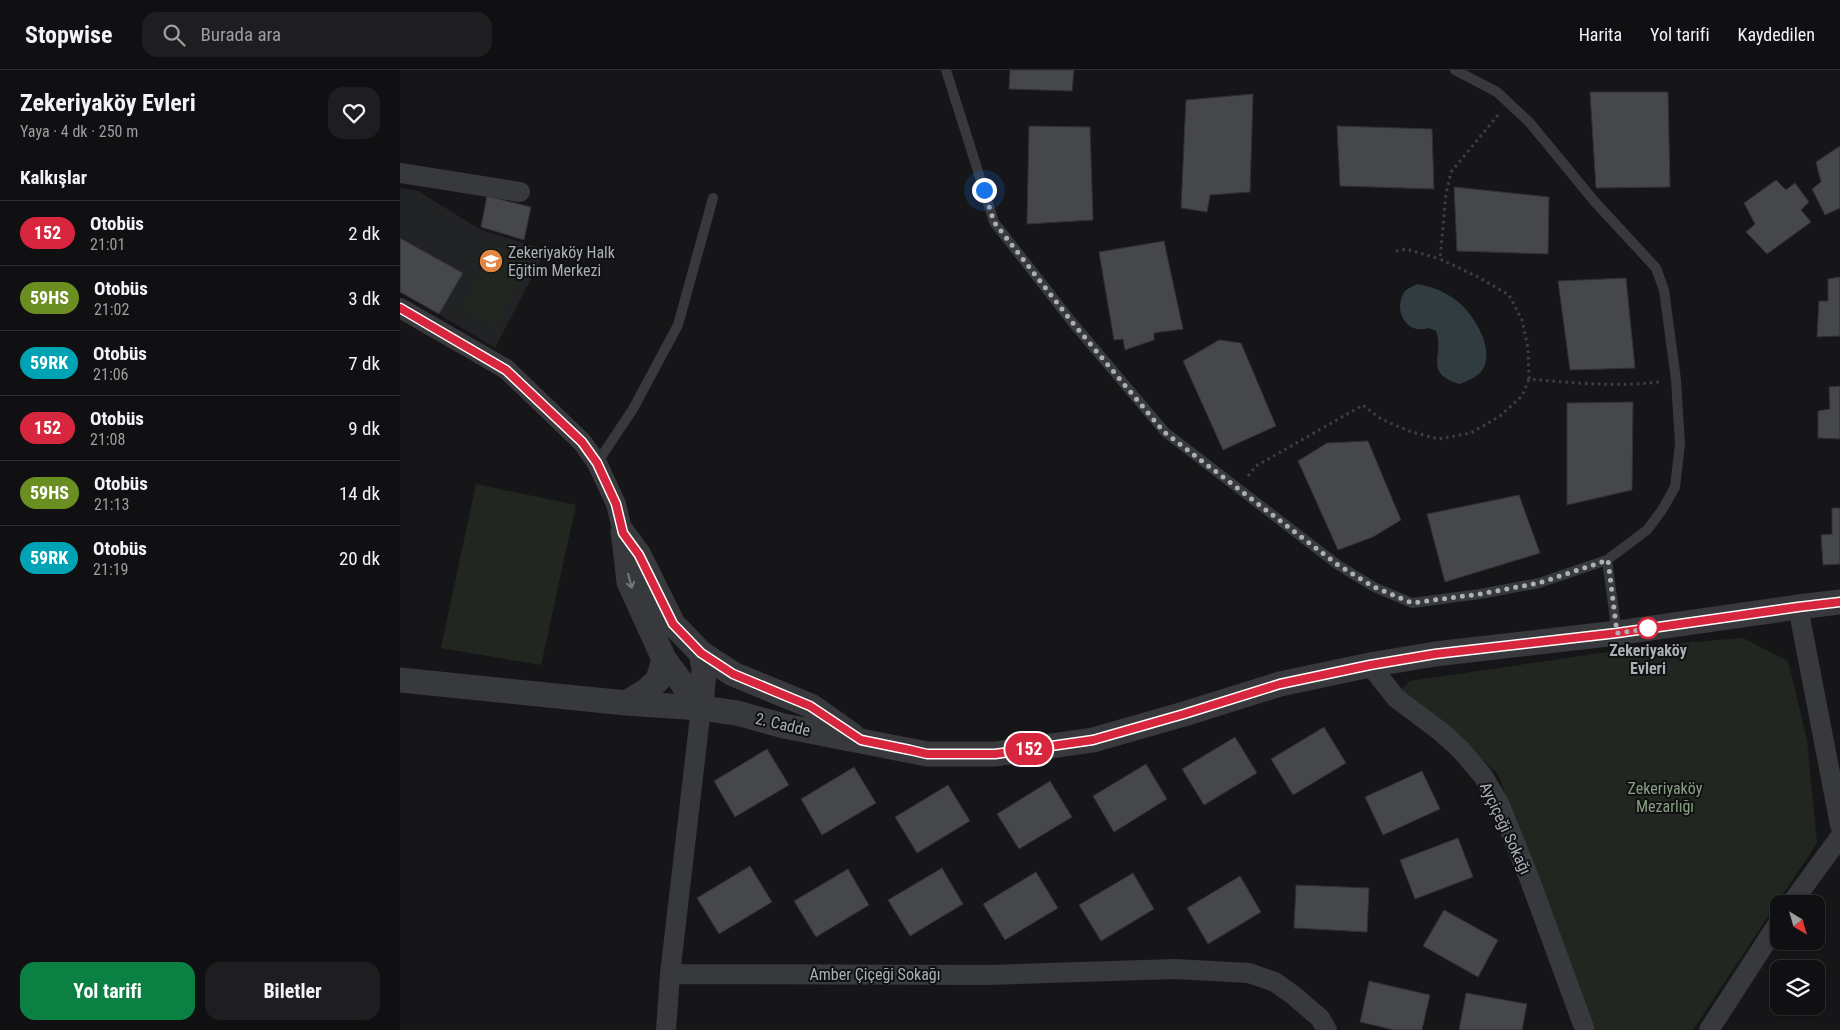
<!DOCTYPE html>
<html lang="tr">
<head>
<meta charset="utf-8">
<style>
  :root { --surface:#101012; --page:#1e1e20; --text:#f1f3f6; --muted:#9c9d9f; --line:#303032; --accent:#0b8043 }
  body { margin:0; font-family:"Roboto Condensed",sans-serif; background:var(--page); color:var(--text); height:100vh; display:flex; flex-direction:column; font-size:19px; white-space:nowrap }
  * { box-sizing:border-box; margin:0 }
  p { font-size:16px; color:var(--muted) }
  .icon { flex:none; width:28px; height:28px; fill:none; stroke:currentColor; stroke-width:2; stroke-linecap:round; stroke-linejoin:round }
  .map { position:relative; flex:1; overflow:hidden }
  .sheet { display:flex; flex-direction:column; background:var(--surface); width:400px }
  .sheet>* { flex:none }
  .badge { padding:0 10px; border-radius:16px; font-size:18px; line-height:32px }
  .needle { width:32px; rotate:143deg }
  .tools { position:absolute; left:1370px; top:825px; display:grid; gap:10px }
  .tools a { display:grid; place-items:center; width:55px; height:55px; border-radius:10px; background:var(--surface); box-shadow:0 1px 4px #0004,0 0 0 1px var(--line); font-size:25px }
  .you { position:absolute; width:25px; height:25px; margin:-12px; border:4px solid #fff; border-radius:50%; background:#1a73e8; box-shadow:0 0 0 8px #1a73e833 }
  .map>.badge { position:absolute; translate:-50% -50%; box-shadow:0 0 0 2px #fff }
  h2 { padding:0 20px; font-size:19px; line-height:45px }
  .round { display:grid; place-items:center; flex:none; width:52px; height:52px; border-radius:15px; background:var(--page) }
  .headline { display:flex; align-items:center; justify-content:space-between; height:85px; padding:0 20px }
  h1 { font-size:24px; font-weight:700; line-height:38px }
  .cta { display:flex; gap:10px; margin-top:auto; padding:10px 20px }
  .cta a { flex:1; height:58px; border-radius:15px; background:var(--accent); color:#fff; font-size:20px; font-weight:700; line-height:58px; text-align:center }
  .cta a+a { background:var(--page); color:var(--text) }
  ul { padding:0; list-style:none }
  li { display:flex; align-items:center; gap:15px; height:65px; padding:0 20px; border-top:1px solid var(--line) }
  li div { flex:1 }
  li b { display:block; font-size:19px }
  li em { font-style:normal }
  li .badge { min-width:55px; font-weight:700; text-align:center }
  header { display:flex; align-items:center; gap:30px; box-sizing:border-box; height:70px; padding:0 25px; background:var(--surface); border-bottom:1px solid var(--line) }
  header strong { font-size:24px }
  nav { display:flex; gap:28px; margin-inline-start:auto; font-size:18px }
  .search { width:350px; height:45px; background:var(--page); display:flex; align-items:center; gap:12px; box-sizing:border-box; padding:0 18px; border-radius:15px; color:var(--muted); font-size:19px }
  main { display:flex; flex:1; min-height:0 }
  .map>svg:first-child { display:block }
  .built { fill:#222324 }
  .green { fill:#212720 }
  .water { fill:#303c3f }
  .building { fill:#45474a; stroke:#303133 }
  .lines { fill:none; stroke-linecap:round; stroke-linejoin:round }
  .path { stroke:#3d4043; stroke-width:3; stroke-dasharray:2.5 4; stroke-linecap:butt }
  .service { stroke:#37393c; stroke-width:10 }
  .minor { stroke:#37393c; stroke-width:20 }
  .tertiary { stroke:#37393c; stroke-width:25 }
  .oneway { stroke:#767a7f }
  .line-casing { stroke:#fff; stroke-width:11 }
  .line { stroke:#d7263d; stroke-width:8 }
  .walk { stroke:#a9b0b6; stroke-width:5; stroke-dasharray:0 9 }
  .stop-dot { fill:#fff; stroke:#d7263d; stroke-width:2.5 }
  .labels { text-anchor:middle; stroke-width:4; stroke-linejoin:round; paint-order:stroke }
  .poi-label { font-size:16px; fill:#a9b0b6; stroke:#111113; text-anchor:start }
  .stop-label { font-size:16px; font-weight:bold; fill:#a9b0b6; stroke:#111113 }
  .street-label { font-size:16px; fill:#a9b0b6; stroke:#111113 }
  .park-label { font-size:16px; fill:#87a082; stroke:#111113 }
</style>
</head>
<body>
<header>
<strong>Stopwise</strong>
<div class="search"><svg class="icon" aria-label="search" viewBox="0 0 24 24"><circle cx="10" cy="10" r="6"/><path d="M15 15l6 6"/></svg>Burada ara</div>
<nav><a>Harita</a><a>Yol tarifi</a><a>Kaydedilen</a></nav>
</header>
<main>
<section class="sheet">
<div class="headline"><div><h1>Zekeriyaköy Evleri</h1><p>Yaya · 4 dk · 250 m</p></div><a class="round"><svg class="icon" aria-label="heart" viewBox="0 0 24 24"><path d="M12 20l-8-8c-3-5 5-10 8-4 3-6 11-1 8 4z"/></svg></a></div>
<h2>Kalkışlar</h2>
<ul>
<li><span class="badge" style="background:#d7263d;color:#fff">152</span><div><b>Otobüs</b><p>21:01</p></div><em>2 dk</em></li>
<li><span class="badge" style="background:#6b8e23;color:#fff">59HS</span><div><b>Otobüs</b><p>21:02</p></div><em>3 dk</em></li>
<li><span class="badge" style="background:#00a3b4;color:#fff">59RK</span><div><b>Otobüs</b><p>21:06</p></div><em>7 dk</em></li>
<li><span class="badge" style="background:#d7263d;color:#fff">152</span><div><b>Otobüs</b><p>21:08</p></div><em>9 dk</em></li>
<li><span class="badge" style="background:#6b8e23;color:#fff">59HS</span><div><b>Otobüs</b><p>21:13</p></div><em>14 dk</em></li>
<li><span class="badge" style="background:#00a3b4;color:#fff">59RK</span><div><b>Otobüs</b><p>21:19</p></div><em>20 dk</em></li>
</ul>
<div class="cta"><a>Yol tarifi</a><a>Biletler</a></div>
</section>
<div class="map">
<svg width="1440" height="960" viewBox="0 0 1440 960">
  <rect width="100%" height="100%" fill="#161618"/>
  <path class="built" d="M0,118L18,121L81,160L146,180L95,278L39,244L62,203L0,168Z"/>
  <path class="green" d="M95,174L129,192L95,257L61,239Z
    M76,414L176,435L141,595L41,578Z
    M1343,568L1388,591L1407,670L1417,773L1293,960H1196L1098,704L1048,658L1000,622L1009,611L1257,575Z"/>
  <path class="water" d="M1017,214C1030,216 1041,220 1053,228C1072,240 1098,281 1081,302C1075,308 1067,311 1060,314C1022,303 1045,285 1036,261L1029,258C1004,266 992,236 1006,220C1009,218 1014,216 1017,214Z"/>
  <path class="building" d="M610,0H674L672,21L609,19Z
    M1190,22H1268L1270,117L1196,118Z
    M853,24L850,122L810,125L807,142L781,138L786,30Z
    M629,56L690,57L693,150L627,154Z
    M937,56L1032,59L1034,119L940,116Z
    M1440,76V138L1425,145L1412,119L1421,112L1416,92Z
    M1376,110L1386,120L1395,113L1409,132L1401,140L1411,152L1367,184L1346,162L1355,154L1344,133Z
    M1054,117L1149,127L1148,184L1057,181Z
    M87,126L131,137L124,170L81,157Z
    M0,168L63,203L39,244L0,222Z
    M764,171L783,259L754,263V270L725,280L723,269L714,270L699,182Z
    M1440,207V266L1417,267L1419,231H1428V209Z
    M1226,208L1235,298L1170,300L1158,211Z
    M819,270L841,273L876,356L823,380L783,291Z
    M1440,316V369L1418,368V341L1430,339L1429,317Z
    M1233,332L1232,420L1167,435V333Z
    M968,371L1001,450L973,467L938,480L898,391L927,373Z
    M1119,425L1140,483L1045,512L1027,444Z
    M1432,438H1440V494L1423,495L1421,465L1432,464Z
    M924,657L946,693L893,725L871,689Z
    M835,667L857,703L804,735L782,699Z
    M367,679L389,715L335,747L314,711Z
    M746,694L767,729L714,762L693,726Z
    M454,697L476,733L422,765L401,729Z
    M1022,701L1040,739L983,765L965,727Z
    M650,711L672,747L619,779L597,744Z
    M548,715L570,751L517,783L495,747Z
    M1058,768L1073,807L1015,829L1000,790Z
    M350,796L372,832L319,864L297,828Z
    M542,798L563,834L510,866L488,830Z
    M448,799L469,835L416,867L394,831Z
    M636,802L658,838L605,870L583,834Z
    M733,803L754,839L701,871L679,835Z
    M840,806L861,842L808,874L787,838Z
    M896,815L969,818L967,862L894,858Z
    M1044,840L1098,870L1078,907L1023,876Z
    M969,911L1030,925L1022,960H994L960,952Z
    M1066,923L1127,934L1122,960H1059Z"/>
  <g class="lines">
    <path class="path" d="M1098,45L1051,102L1046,124L1040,189L1078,207L1109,225L1122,250L1128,278L1129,309C1172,313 1215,317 1259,312
      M996,181L1006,179L1040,189
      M848,406L856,396L963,335L981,349L1009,361L1038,369L1071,363L1100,346L1122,326L1129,309"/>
    <path class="service" d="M546,0L594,152L672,252L765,362L938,495L974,517L1012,533L1080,524L1139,513L1207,490L1247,460L1262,440L1275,417L1280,374L1276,310L1264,220L1256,198L1195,132L1130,53L1097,22L1055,0
      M197,393L233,339L278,255L313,128
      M1207,490L1217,563"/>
    <path class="minor" d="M0,103L120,122
      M0,238L106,299L182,372L197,393L216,434L223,463
      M1398,537L1440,755
      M970,595L996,628L1040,661L1061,680L1083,706L1099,733L1128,805L1185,960
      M1391,834L1440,767
      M270,904L588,905L775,899L849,903L875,912L893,925L920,948L927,960
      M266,960L270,904L301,638
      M1309,960L1379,852"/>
    <path class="tertiary" d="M223,463L239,485L273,554L301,583L333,604L411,636L452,665
      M224,468L229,512L264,589L301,638
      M301,583L304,599L301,638
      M0,610L226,633L301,638L337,643L384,656L527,684H595L693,670L784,644L880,614L970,595L1035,584L1217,563L1398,537L1440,532
      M226,633L246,621L258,610L264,589"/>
  </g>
  <defs><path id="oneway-shaft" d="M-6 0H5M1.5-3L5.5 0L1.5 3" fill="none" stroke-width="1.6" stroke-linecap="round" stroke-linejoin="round" transform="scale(1.25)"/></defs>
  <use class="oneway" href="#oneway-shaft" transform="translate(230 511) rotate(75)"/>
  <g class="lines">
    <g class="line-casing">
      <path id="line" d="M0,238L106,300L182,372L197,393L216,434L223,463L239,485L273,554L301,583L333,604L410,636L461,670L510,680L527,684H595L693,670L784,644L880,614L970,595L1035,584L1217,563L1398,537L1440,532"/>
    </g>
    <use href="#line" class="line"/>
    <path class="walk" d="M584,120L594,152L672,252L764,362L938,495L974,517L1012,533L1080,524L1139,513L1208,490L1217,563L1254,558H1248"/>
  </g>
  <defs>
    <g id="school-disc" transform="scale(1.25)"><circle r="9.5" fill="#e28743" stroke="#111113"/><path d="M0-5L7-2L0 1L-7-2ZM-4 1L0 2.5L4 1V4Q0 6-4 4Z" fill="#fff"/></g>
  </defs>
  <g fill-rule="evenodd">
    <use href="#school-disc" x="91" y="191"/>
  </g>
  <circle class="stop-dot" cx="1248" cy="558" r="10"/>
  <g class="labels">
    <g class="poi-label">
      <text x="108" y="188">Zekeriyaköy Halk<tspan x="108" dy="18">Eğitim Merkezi</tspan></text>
    </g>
    <g class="stop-label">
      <text x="1248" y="586">Zekeriyaköy<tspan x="1248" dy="18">Evleri</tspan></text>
    </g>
    <g class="street-label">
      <text transform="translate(383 654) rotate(13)" y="6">2. Cadde</text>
      <text transform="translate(1106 758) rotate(65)" y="6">Ayçiçeği Sokağı</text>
      <text x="475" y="910">Amber Çiçeği Sokağı</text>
    </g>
    <g class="park-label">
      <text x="1265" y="724">Zekeriyaköy<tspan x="1265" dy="18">Mezarlığı</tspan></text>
    </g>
  </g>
</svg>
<div class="tools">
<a><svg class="needle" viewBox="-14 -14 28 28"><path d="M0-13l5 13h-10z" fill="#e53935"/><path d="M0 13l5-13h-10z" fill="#9c9d9f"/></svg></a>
<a><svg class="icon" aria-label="layers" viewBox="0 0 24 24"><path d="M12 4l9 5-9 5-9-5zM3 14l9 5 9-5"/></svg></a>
</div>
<div class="you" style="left:584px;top:120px"></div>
<b class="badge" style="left:629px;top:679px;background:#d7263d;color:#fff">152</b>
</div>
</main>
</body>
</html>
